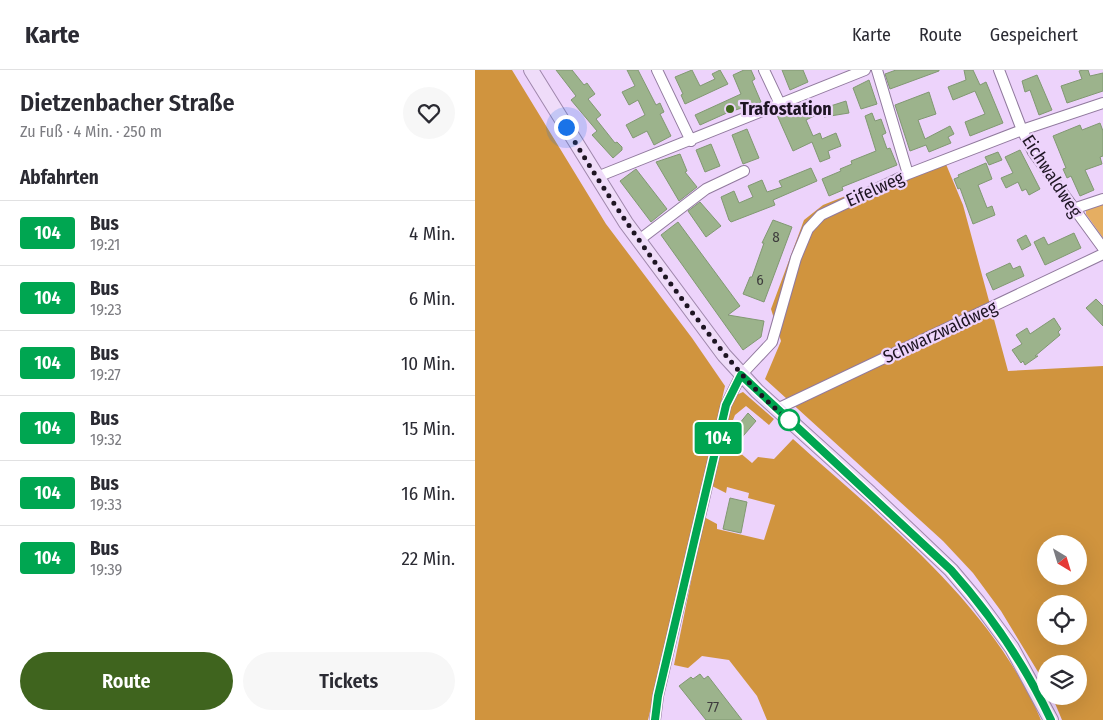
<!DOCTYPE html>
<html lang="de">
<head>
<meta charset="utf-8">
<style>
  :root { --surface:#fff; --page:#f7f7f7; --text:#2b2b33; --muted:#7c7c81; --line:#e1e1e2; --accent:#3f641e }
  body { margin:0; font-family:"Fira Sans Condensed",sans-serif; background:var(--page); color:var(--text); height:100vh; display:flex; flex-direction:column; font-size:19px; white-space:nowrap }
  * { box-sizing:border-box; margin:0 }
  p { font-size:16px; color:var(--muted) }
  .icon { flex:none; width:28px; height:28px; fill:none; stroke:currentColor; stroke-width:2; stroke-linecap:round; stroke-linejoin:round }
  .map { position:relative; flex:1; overflow:hidden }
  .drawer { display:flex; flex-direction:column; background:var(--surface); width:475px }
  .drawer>* { flex:none }
  .badge { padding:0 10px; border-radius:4px; font-size:18px; line-height:32px }
  .needle { width:32px; rotate:142deg }
  .tools { position:absolute; left:562px; top:465px; display:grid; gap:10px }
  .tools a { display:grid; place-items:center; width:50px; height:50px; border-radius:50%; background:var(--surface); box-shadow:0 5px 20px #0002; font-size:25px }
  .you { position:absolute; width:25px; height:25px; margin:-12px; border:4px solid #fff; border-radius:50%; background:#1a73e8; box-shadow:0 0 0 8px #1a73e833 }
  .map>.badge { position:absolute; translate:-50% -50%; box-shadow:0 0 0 2px #fff }
  h2 { padding:0 20px; font-size:19px; line-height:45px }
  .round { display:grid; place-items:center; flex:none; width:52px; height:52px; border-radius:26px; background:var(--page) }
  .head { display:flex; align-items:center; justify-content:space-between; height:85px; padding:0 20px }
  h1 { font-size:24px; font-weight:600; line-height:38px }
  .cta { display:flex; gap:10px; margin-top:auto; padding:10px 20px }
  .cta a { flex:1; height:58px; border-radius:30px; background:var(--accent); color:#fff; font-size:20px; font-weight:600; line-height:58px; text-align:center }
  .cta a+a { background:var(--page); color:var(--text) }
  ul { padding:0; list-style:none }
  li { display:flex; align-items:center; gap:15px; height:65px; padding:0 20px; border-top:1px solid var(--line) }
  li div { flex:1 }
  li b { display:block; font-size:19px }
  li em { font-style:normal }
  li .badge { min-width:55px; font-weight:700; text-align:center }
  header { display:flex; align-items:center; gap:30px; box-sizing:border-box; height:70px; padding:0 25px; background:var(--surface); border-bottom:1px solid var(--line) }
  header strong { font-size:24px }
  nav { display:flex; gap:28px; margin-inline-start:auto; font-size:18px }
  main { display:flex; flex:1; min-height:0 }
  .map>svg:first-child { display:block }
  .green { fill:#e5ae62 }
  .forest { fill:#d0943e; fill-rule:evenodd }
  .building { fill:#9cb38c; stroke:#819872 }
  .lines { fill:none; stroke-linecap:round; stroke-linejoin:round }
  .minor-casing { stroke:#917a9e; stroke-width:12 }
  .major-casing { stroke:#9f87ac; stroke-width:16 }
  .minor { stroke:#fff; stroke-width:10 }
  .major { stroke:#efdcf9; stroke-width:14 }
  .line-casing { stroke:#fff; stroke-width:11 }
  .line { stroke:#00a651; stroke-width:8 }
  .walk { stroke:#1e1523; stroke-width:5; stroke-dasharray:0 9 }
  .poi-dot { fill:#3f641e; stroke:#edd3fb; stroke-width:2 }
  .stop-dot { fill:#fff; stroke:#00a651; stroke-width:2.5 }
  .labels { text-anchor:middle; stroke-width:4.5; stroke-linejoin:round; paint-order:stroke }
  .number-label { font-size:15px; fill:#3e3c3d }
  .poi-label { font-size:18px; font-weight:bold; fill:#1e1523; stroke:#edd3fb; text-anchor:start }
  .street-label { font-size:18px; fill:#1e1523; stroke:#edd3fb }
</style>
</head>
<body>
<header>
<strong>Karte</strong>
<nav><a>Karte</a><a>Route</a><a>Gespeichert</a></nav>
</header>
<main>
<section class="drawer">
<div class="head"><div><h1>Dietzenbacher Straße</h1><p>Zu Fuß · 4 Min. · 250 m</p></div><a class="round"><svg class="icon" aria-label="heart" viewBox="0 0 24 24"><path d="M12 20l-8-8c-3-5 5-10 8-4 3-6 11-1 8 4z"/></svg></a></div>
<h2>Abfahrten</h2>
<ul>
<li><span class="badge" style="background:#00a651;color:#fff">104</span><div><b>Bus</b><p>19:21</p></div><em>4 Min.</em></li>
<li><span class="badge" style="background:#00a651;color:#fff">104</span><div><b>Bus</b><p>19:23</p></div><em>6 Min.</em></li>
<li><span class="badge" style="background:#00a651;color:#fff">104</span><div><b>Bus</b><p>19:27</p></div><em>10 Min.</em></li>
<li><span class="badge" style="background:#00a651;color:#fff">104</span><div><b>Bus</b><p>19:32</p></div><em>15 Min.</em></li>
<li><span class="badge" style="background:#00a651;color:#fff">104</span><div><b>Bus</b><p>19:33</p></div><em>16 Min.</em></li>
<li><span class="badge" style="background:#00a651;color:#fff">104</span><div><b>Bus</b><p>19:39</p></div><em>22 Min.</em></li>
</ul>
<div class="cta"><a>Route</a><a>Tickets</a></div>
</section>
<div class="map">
<svg width="628" height="650" viewBox="0 0 628 650">
  <rect width="100%" height="100%" fill="#edd3fb"/>
  <path class="green" d="M628,134V168L611,144V139Z"/>
  <path class="forest" d="M0,0H37L131,154L217,268L250,316L173,650H0Z
    M468,87L488,135L533,301L628,296V650H587L577,626H604V594H571V615L526,541L498,503L468,471L290,309L306,271L296,239L329,150L348,135ZM571,474H604V506H571ZM571,534H604V566H571Z
    M268,322L299,349L294,355L271,336L260,345L247,378L257,376L277,393L283,387L299,389L318,369C410,452 516,533 566,650H292L282,626L254,590L227,586L213,598L199,595L229,447L242,454V459L289,470L300,435L273,428L274,423L252,417L251,423L237,416L255,338L259,326Z"/>
  <path class="building" d="M81,0H97L109,15L112,13L120,24L113,29L126,45L121,49L140,73L142,72L147,77V80L138,88L117,65L122,61L96,30L101,26Z
    M152,0H163L181,35L185,33L189,42L185,44L196,66L179,75L172,61L158,68L151,55L170,45L163,30L154,35L147,22L160,16Z
    M217,0L225,16L240,9L237,4L245,0L253,14L210,34L206,25L208,24L200,7Z
    M269,0H276L280,9L277,11L286,32L254,42L225,55L220,45L266,24L258,5Z
    M307,0H328L333,12L315,20Z
    M421,0H464V1L415,19L410,4Z
    M489,0H498L505,15L511,12L528,53L495,66L490,52L510,44L500,21L478,30L473,17L491,10Z
    M608,0H613L615,6L628,3V21L592,33L586,16L607,9L604,1Z
    M562,5L577,40L564,45L555,20L550,22L547,11Z
    M394,10L402,34L386,39L378,18Z
    M454,22L461,44L443,50L450,69L475,56L479,64L473,67L476,73L454,82L451,75L435,81L420,35Z
    M335,30L341,45L331,50L338,66L345,63L347,69L361,63L366,76L353,81L355,88L345,92L337,72L318,81L302,45Z
    M371,31L374,43L349,47L346,39Z
    M397,43L400,51L406,49L411,63L407,65L412,79L415,78L422,95L367,117L368,120L354,126L347,109L366,101L365,99L377,94L376,91L401,81L390,46Z
    M625,53L628,61V86L625,87L627,94L610,100L619,120L605,126L596,106L592,108L588,99L591,98L578,66L605,55L607,60Z
    M272,59L284,88L268,94L257,65Z
    M236,74L245,96L230,102L221,80Z
    M545,80L565,119L554,125L551,119L547,121L543,112L531,118L526,108L538,103L530,87Z
    M523,82L527,90L514,95L510,87Z
    M205,84L212,101L210,102L222,117L204,131L181,92Z
    M511,93L517,109L503,115L512,138L517,136L520,145L498,154L485,118L483,119L479,109L484,107L483,105Z
    M336,98L342,111L298,130L300,135L256,152L254,150L246,127L259,121L264,133L278,127L273,116L287,110L292,122L307,117L304,111Z
    M161,99L192,139L176,152L145,111Z
    M225,132L246,156L231,167L213,141Z
    M298,150L317,157L289,232L268,224L275,207H277L289,173H287Z
    M203,152L265,236L253,245L289,251L286,267L268,280L186,165Z
    M599,163L606,178L570,195L559,172L569,167L573,175Z
    M551,165L556,175L547,180L542,170Z
    M535,193L538,199L545,196L549,206L518,220L511,204Z
    M621,229L628,236V256L611,238Z
    M579,248L586,259L583,262L585,265L560,286H563L550,295L548,291L546,293L537,280L547,274L541,265L552,258L555,264Z
    M273,343L281,351L263,372L255,365Z
    M255,428L272,432L266,463L248,459Z
    M225,604L229,609L233,606L267,650H231L204,616L216,607L218,609Z"/>
  <g class="lines">
    <g class="minor-casing">
      <path id="minor" d="M182,0L216,71
        M289,0L305,34
        M402,0L433,104
        M524,0L547,60L558,82L628,178
        M122,107L390,0
        M598,139L628,129
        M164,170L231,119L269,101
        M302,339L628,184
        M180,650L183,626L251,335L266,305L297,272L321,188L333,159L346,145L433,104L547,60L628,33"/>
    </g>
    <g class="major-casing">
      <path id="major" d="M56,0L151,153L249,285L282,321L395,423L476,500L503,532L537,578L576,650"/>
    </g>
    <use href="#minor" class="minor"/>
    <use href="#major" class="major"/>
  </g>
  <g class="lines">
    <g class="line-casing">
      <path id="line" d="M180,650L183,626L251,335L266,305L476,500C517,546 550,595 576,650"/>
    </g>
    <use href="#line" class="line"/>
    <path class="walk" d="M91,57C128,120 169,179 213,237C244,277 274,318 314,350"/>
  </g>
  <circle class="poi-dot" cx="255" cy="39" r="5"/>
  <circle class="stop-dot" cx="314" cy="350" r="10"/>
  <g class="labels">
    <g class="number-label">
      <text x="301" y="172">8</text>
      <text x="285" y="215">6</text>
      <text x="238" y="642">77</text>
    </g>
    <g class="poi-label">
      <text x="265" y="45">Trafostation</text>
    </g>
    <g class="street-label">
      <text transform="translate(577 106) rotate(57)" y="6">Eichwaldweg</text>
      <text transform="translate(400 119) rotate(-24)" y="6">Eifelweg</text>
      <text transform="translate(465 262) rotate(-25)" y="6">Schwarzwaldweg</text>
    </g>
  </g>
</svg>
<div class="tools">
<a><svg class="needle" viewBox="-14 -14 28 28"><path d="M0-13l5 13h-10z" fill="#e53935"/><path d="M0 13l5-13h-10z" fill="#7c7c81"/></svg></a>
<a><svg class="icon" aria-label="locate" viewBox="0 0 24 24"><circle cx="12" cy="12" r="6"/><path d="M12 2v4M12 18v4M2 12h4M18 12h4"/></svg></a>
<a><svg class="icon" aria-label="layers" viewBox="0 0 24 24"><path d="M12 4l9 5-9 5-9-5zM3 14l9 5 9-5"/></svg></a>
</div>
<div class="you" style="left:91px;top:57px"></div>
<b class="badge" style="left:243px;top:368px;background:#00a651;color:#fff">104</b>
</div>
</main>
</body>
</html>
